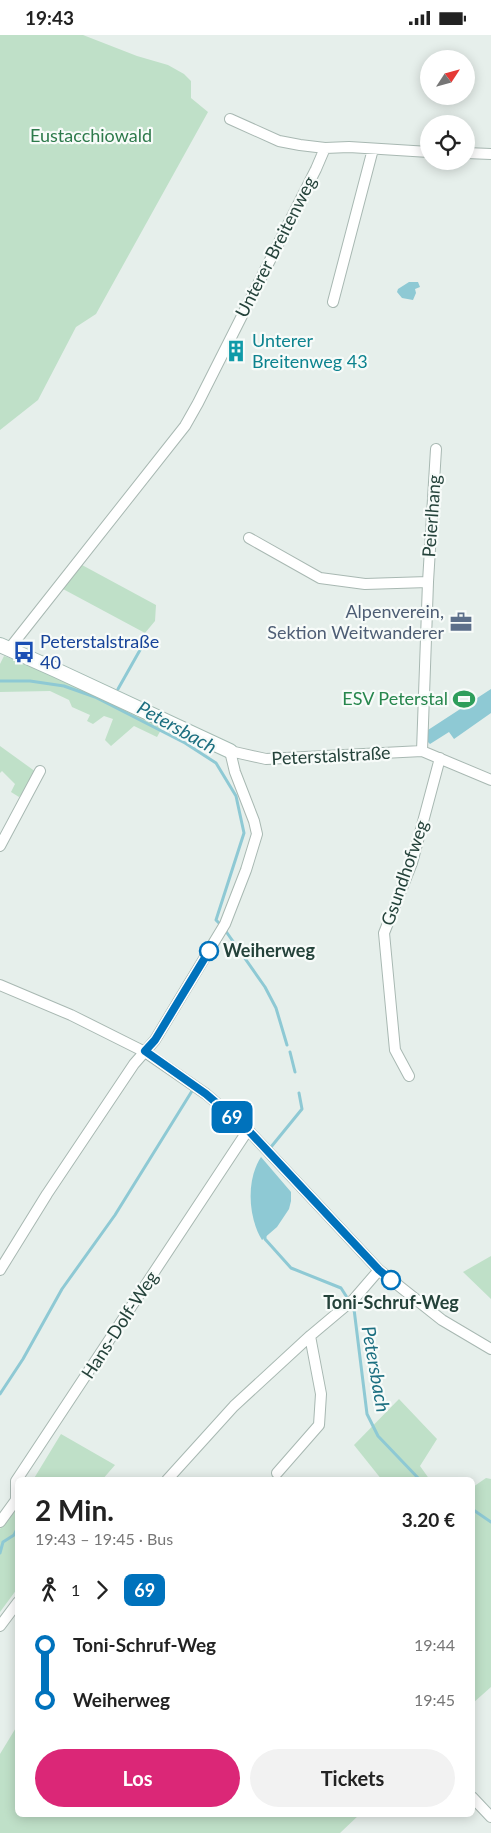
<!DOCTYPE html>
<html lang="de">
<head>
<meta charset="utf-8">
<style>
  :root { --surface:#fff; --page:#f2f2f2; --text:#222; --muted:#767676; --accent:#db2777 }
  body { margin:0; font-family:Lato,sans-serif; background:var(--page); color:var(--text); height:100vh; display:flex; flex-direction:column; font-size:19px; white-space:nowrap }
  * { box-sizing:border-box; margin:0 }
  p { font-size:16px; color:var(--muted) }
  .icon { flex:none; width:28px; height:28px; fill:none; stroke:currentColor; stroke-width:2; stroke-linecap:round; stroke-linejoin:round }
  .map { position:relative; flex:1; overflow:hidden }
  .panel { position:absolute; left:15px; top:1442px; width:460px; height:340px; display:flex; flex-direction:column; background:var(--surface); border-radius:8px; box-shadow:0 2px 12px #0003 }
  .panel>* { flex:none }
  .badge { padding:0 10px; border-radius:8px; font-size:18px; line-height:32px }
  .needle { width:32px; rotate:54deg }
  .tools { position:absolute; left:420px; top:15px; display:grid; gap:10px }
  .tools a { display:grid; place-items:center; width:55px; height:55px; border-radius:50%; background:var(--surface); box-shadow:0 2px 12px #0003; font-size:25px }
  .map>.badge { position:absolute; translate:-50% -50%; box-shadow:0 0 0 2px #fff }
  .legs { display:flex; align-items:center; gap:8px; height:55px; padding:0 20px; font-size:16px }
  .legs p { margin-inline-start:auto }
  .headline { display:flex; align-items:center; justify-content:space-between; height:85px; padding:0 20px }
  h1 { font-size:28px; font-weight:700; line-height:38px }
  .primary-button { display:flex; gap:10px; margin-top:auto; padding:10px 20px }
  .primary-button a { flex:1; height:58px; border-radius:30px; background:var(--accent); color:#fff; font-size:20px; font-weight:700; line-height:58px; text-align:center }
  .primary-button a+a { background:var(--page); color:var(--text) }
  ul { padding:0 20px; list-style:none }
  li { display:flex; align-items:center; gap:18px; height:55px; font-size:19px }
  li i { display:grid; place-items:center; width:8px; height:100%; margin:0 6px; background:currentColor }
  li i::after { content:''; width:12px; height:12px; margin:-6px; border:4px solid; border-radius:50%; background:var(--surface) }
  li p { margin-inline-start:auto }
  li:first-child i { background:linear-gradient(#0000 50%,currentColor 0) }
  li:last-child i { background:linear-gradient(currentColor 50%,#0000 0) }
  .status { display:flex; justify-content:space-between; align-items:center; height:35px; padding:0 25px; background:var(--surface); direction:ltr }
  .status svg { height:14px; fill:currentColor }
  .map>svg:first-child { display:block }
  .green { fill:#bfe0c8 }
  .water { fill:#8ec9d4 }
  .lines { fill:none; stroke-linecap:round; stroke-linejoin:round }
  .stream { stroke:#8ec9d4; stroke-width:3 }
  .street-casing { stroke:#a8b8b2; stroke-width:12 }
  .secondary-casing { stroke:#a4bbb3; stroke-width:16 }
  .street { stroke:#fff; stroke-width:10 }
  .secondary { stroke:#fff; stroke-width:14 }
  .line-1-casing { stroke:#fff; stroke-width:11 }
  .line-1 { stroke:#0072bc; stroke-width:8 }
  .stop-1-dot { fill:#fff; stroke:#0072bc; stroke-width:2.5 }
  .labels { text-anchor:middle; stroke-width:4.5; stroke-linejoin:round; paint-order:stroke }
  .park-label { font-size:18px; fill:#2d7a4b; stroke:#f7fbf9 }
  .street-label { font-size:18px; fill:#24423a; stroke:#f7fbf9 }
  .culture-label { font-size:18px; fill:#0d838f; stroke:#f7fbf9; text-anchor:start }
  .service-label { font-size:18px; fill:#4e5e75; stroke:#f7fbf9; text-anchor:end }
  .transit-label { font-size:18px; fill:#164399; stroke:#f7fbf9; text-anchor:start }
  .leisure-label { font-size:18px; fill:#27864d; stroke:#f7fbf9; text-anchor:end }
  .stop-label { font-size:18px; font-weight:bold; fill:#24423a; stroke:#f7fbf9; text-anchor:start }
  .water-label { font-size:19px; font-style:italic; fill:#1c6f80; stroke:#f7fbf9 }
</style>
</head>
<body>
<div class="status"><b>19:43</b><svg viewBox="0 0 49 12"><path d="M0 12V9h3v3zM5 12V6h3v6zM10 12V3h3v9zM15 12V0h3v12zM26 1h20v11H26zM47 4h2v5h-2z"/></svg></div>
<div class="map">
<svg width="491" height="1798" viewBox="0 0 491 1798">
  <rect width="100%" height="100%" fill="#e6efeb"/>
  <path class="green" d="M0,0H83L137,21L168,30L184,39L191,46V63L208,77L96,279L76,292L38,365L0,395Z
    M82,530L156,570L155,586L145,598L63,554Z
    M4,621L60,641L162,693L157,702L134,691L111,711L105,705L113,684L104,681L93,689L87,686L90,680L72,672L69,665L50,656L0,657V629Z
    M0,711L36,737L28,753L19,762L11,757L15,749L2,736L0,738Z
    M491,1221V1264L463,1237Z
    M399,1364L437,1404L420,1431L430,1445H382L354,1410Z
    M61,1399L115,1430L102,1445H33Z
    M486,1443L491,1444V1652L473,1668V1452Z
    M17,1468V1554L0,1577V1494Z
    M17,1691L18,1780H359L340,1798H0V1719Z"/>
  <path class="water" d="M409,247H418L420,252L415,254L416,258L413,265L402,263L397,257L398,254Z
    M491,654V678L454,704L449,697L430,709L427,706L428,695Z
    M261,1122L291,1157V1166L289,1174L277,1192L262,1205C248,1182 246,1145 261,1122Z"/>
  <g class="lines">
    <path class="stream" d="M0,646H30L64,651L95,662L185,708L216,728L236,761L244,798L216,885L221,890
      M118,654L140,615
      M225,895L265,952L276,973L287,1010
      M290,1017L295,1037
      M271,1112L302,1074L299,1058
      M265,1200V1204L291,1233L341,1253L348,1264
      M352,1270L354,1274L367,1379L378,1401L420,1445
      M0,1359L23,1324L62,1254L115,1180L192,1056
      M472,1474L491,1487
      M0,1518L3,1507L14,1500L18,1492"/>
    <g class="street-casing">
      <path id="street" d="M230,84L279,106L300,110L325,113L349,112L429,117
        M466,118L491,119
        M333,267L373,114
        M249,503L320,543L365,549L428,547
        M9,614L185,391L198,368L316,134L325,113
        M422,716L428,547L436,414
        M0,811L40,736
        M0,950L71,980L145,1017L206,1059L248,1095L379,1235L442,1285L491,1314
        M409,1041L395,1015L384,898L412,828L440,723
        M0,1235L47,1159L134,1029L155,1005L225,889L246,835L257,799L254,786L235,737L230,716L266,724L422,716L491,745
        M277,1438L319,1390L321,1359L310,1301
        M167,1445L234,1371L310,1301L354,1264L379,1235
        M0,1487L16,1465V1446L248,1095
        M0,1591L18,1567
        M472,1762L491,1782"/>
    </g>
    <g class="secondary-casing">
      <path id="secondary" d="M0,610L56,635L230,716"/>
    </g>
    <use href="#street" class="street"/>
    <use href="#secondary" class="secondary"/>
  </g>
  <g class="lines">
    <g class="line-1-casing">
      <path id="line-1" d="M209,916L155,1005L145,1016L206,1059L248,1095L379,1235L391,1245"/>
    </g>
    <use href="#line-1" class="line-1"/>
  </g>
  <defs>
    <g id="building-bare" transform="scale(1.725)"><path d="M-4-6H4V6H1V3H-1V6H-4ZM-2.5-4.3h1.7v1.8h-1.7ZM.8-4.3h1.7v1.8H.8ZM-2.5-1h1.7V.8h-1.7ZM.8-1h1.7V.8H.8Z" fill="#0f9aa8" stroke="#f7fbf9" stroke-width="2.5" paint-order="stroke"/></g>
    <g id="office-bare" transform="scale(1.725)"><path d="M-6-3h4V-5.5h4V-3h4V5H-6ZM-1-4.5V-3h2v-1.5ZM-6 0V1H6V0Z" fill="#5c6f8a" stroke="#f7fbf9" stroke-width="2.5" paint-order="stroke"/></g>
    <g id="bus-bare" transform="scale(1.725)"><path d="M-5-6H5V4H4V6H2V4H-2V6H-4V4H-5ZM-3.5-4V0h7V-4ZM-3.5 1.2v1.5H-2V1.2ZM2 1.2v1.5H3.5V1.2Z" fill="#1a4fb4" stroke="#f7fbf9" stroke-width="2.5" paint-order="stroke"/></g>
    <g id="stadium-bare" transform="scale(1.725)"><path d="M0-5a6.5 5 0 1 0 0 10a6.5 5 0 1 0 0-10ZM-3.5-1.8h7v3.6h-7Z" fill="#2e9e5b" stroke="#f7fbf9" stroke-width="2.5" paint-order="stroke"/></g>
  </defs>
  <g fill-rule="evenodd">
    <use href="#building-bare" x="236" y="316"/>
    <use href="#office-bare" x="461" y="587"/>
    <use href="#bus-bare" x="24" y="617"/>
    <use href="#stadium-bare" x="464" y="664"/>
  </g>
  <g class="stop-1-dot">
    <circle cx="209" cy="916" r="9"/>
    <circle cx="391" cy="1245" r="9"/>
  </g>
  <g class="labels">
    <g class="park-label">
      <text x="91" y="107">Eustacchiowald</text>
    </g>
    <g class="street-label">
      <text transform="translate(276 212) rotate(-63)" y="6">Unterer Breitenweg</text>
      <text transform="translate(432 481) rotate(-86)" y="6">Peierlhang</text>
      <text transform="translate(331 721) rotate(-3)" y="6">Peterstalstraße</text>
      <text transform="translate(405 838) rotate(-71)" y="6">Gsundhofweg</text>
      <text transform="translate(120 1290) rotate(-57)" y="6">Hans-Dolf-Weg</text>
    </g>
    <g class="culture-label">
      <text x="252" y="312">Unterer<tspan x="252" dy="21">Breitenweg 43</tspan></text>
    </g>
    <g class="service-label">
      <text x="444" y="583">Alpenverein,<tspan x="444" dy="21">Sektion Weitwanderer</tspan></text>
    </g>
    <g class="transit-label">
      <text x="40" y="613">Peterstalstraße<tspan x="40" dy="21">40</tspan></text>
    </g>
    <g class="leisure-label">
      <text x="448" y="670">ESV Peterstal</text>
    </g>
    <g class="stop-label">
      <text x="223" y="922">Weiherweg</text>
      <text x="391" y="1274" text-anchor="middle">Toni-Schruf-Weg</text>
    </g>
    <g class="water-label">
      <text transform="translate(177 692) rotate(29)" y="7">Petersbach</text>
      <text transform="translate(376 1334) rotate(80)" y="7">Petersbach</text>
    </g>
  </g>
</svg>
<div class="tools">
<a><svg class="needle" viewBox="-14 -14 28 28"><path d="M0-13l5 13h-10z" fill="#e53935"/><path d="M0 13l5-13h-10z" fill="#767676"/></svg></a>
<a><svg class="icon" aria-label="locate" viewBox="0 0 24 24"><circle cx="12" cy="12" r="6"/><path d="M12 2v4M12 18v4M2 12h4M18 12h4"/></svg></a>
</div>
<b class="badge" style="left:232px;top:1082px;background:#0072bc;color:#fff">69</b>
<section class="panel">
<div class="headline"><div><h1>2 Min.</h1><p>19:43 – 19:45 · Bus</p></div><b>3.20 €</b></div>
<div class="legs"><svg class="icon" aria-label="walk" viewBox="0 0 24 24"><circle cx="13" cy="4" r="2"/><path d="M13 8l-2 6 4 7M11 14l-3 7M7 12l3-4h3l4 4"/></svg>1<svg class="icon" aria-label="forward" viewBox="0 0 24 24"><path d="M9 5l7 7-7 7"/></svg><b class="badge" style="background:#0072bc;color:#fff">69</b></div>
<ul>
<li><i style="color:#0072bc"></i><b>Toni-Schruf-Weg</b><p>19:44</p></li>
<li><i style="color:#0072bc"></i><b>Weiherweg</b><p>19:45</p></li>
</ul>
<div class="primary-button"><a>Los</a><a>Tickets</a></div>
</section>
</div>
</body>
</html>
